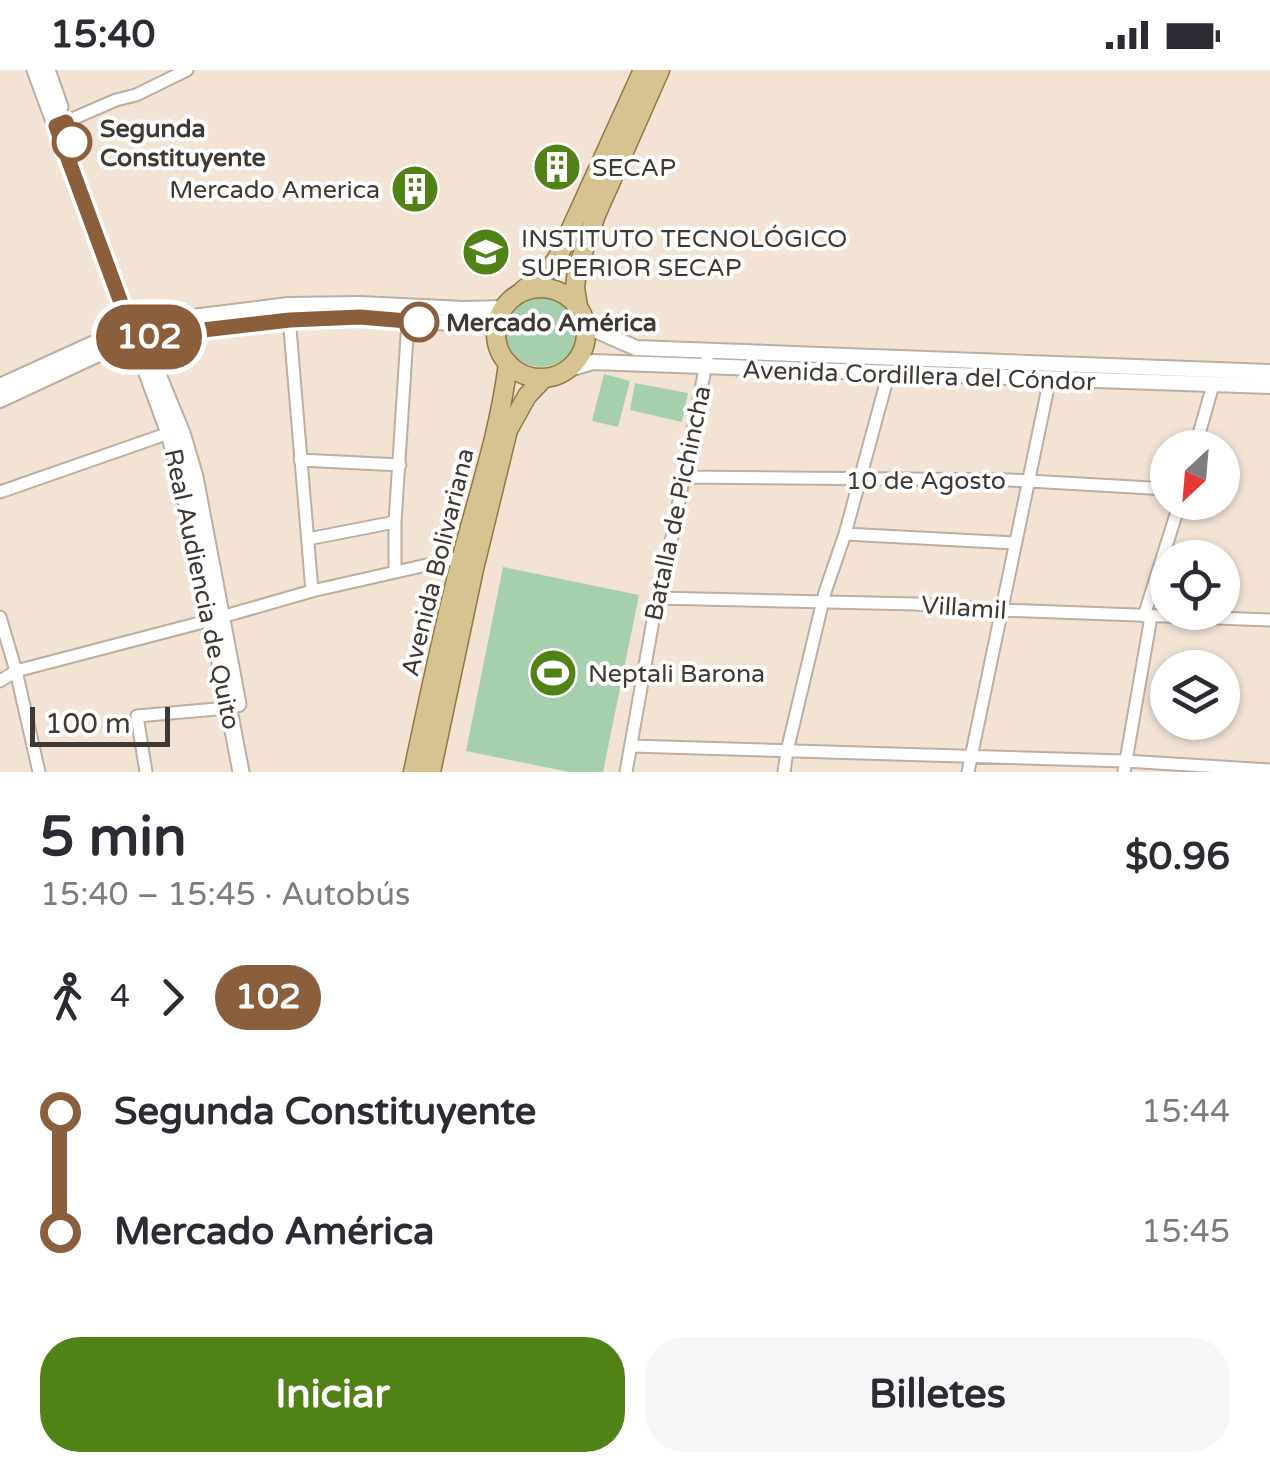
<!DOCTYPE html>
<html lang="es">
<head>
<meta charset="utf-8">
<style>
  :root { --surface:#fff; --page:#f7f7f7; --text:#2b2b33; --muted:#7c7c81; --accent:#518215 }
  body { margin:0; font-family:"Varela Round",sans-serif; background:var(--page); color:var(--text); height:100vh; display:flex; flex-direction:column; font-size:38px; white-space:nowrap }
  * { box-sizing:border-box; margin:0 }
  p { font-size:32px; color:var(--muted) }
  .icon { flex:none; width:55px; height:55px; fill:none; stroke:currentColor; stroke-width:2; stroke-linecap:round; stroke-linejoin:round }
  .map { position:relative; height:702px; overflow:hidden }
  .drawer { display:flex; flex-direction:column; background:var(--surface); flex:1 }
  .drawer>* { flex:none }
  .badge { padding:0 20px; border-radius:32px; font-size:35px; line-height:65px }
  .needle { width:65px; rotate:206deg }
  .fabs { position:absolute; left:1150px; top:360px; display:grid; gap:20px }
  .fabs a { display:grid; place-items:center; width:90px; height:90px; border-radius:50%; background:var(--surface); box-shadow:0 2px 8px #0004; font-size:50px }
  .scale { position:absolute; left:30px; bottom:25px; width:140px; box-sizing:border-box; padding-left:10px; border:5px solid #3f3933; border-top:0; font-size:28px; line-height:35px; white-space:nowrap; color:#3f3933; -webkit-text-stroke:8px #fff; paint-order:stroke }
  .map>.badge { position:absolute; translate:-50% -50%; box-shadow:0 0 0 5px #fff }
  .legs { display:flex; align-items:center; gap:15px; height:110px; padding:0 40px; font-size:32px }
  .legs p { margin-inline-start:auto }
  .headline { display:flex; align-items:center; justify-content:space-between; height:170px; padding:0 40px }
  h1 { font-size:55px; font-weight:700; line-height:75px }
  .cta { display:flex; gap:20px; margin-top:auto; padding:20px 40px }
  .cta a { flex:1; height:115px; border-radius:40px; background:var(--accent); color:#fff; font-size:40px; font-weight:700; line-height:115px; text-align:center }
  .cta a+a { background:var(--page); color:var(--text) }
  ul { padding:0 40px; list-style:none }
  li { display:flex; align-items:center; gap:35px; height:120px; font-size:38px }
  li i { display:grid; place-items:center; width:15px; height:100%; margin:0 12px; background:currentColor }
  li i::after { content:''; width:25px; height:25px; margin:-12px; border:8px solid; border-radius:50%; background:var(--surface) }
  li p { margin-inline-start:auto }
  li:first-child i { background:linear-gradient(#0000 50%,currentColor 0) }
  li:last-child i { background:linear-gradient(currentColor 50%,#0000 0) }
  .status { display:flex; justify-content:space-between; align-items:center; height:70px; padding:0 50px; background:var(--surface); direction:ltr }
  .status svg { height:28px; fill:currentColor }
  .map>svg:first-child { display:block }
  .park { fill:#a6d0ad }
  .lines { fill:none; stroke-linecap:round; stroke-linejoin:round }
  .minor-casing { stroke:#bcaea1; stroke-width:15 }
  .tertiary-casing { stroke:#bcaea1; stroke-width:18 }
  .secondary-casing { stroke:#bcaea1; stroke-width:19 }
  .primary-casing { stroke:#917841; stroke-width:21 }
  .minor { stroke:#fff; stroke-width:11 }
  .tertiary { stroke:#fff; stroke-width:14 }
  .secondary { stroke:#fff; stroke-width:15 }
  .primary { stroke:#d7c291; stroke-width:18 }
  .line-1-casing { stroke:#fff; stroke-width:22 }
  .line-1 { stroke:#8b5e3c; stroke-width:15 }
  .stop-1-dot { fill:#fff; stroke:#8b5e3c; stroke-width:5 }
  .labels { text-anchor:middle; stroke-width:8; stroke-linejoin:round; paint-order:stroke }
  .stop-label { font-size:25px; font-weight:bold; fill:#3f3933; stroke:#fff; text-anchor:start }
  .poi-label { font-size:25px; fill:#3f3933; stroke:#fff; text-anchor:start }
  .street-label { font-size:25px; fill:#3f3933; stroke:#fff }
</style>
</head>
<body>
<div class="status"><b>15:40</b><svg viewBox="0 0 49 12"><path d="M0 12V9h3v3zM5 12V6h3v6zM10 12V3h3v9zM15 12V0h3v12zM26 1h20v11H26zM47 4h2v5h-2z"/></svg></div>
<div class="map">
<svg width="1270" height="702" viewBox="0 0 1270 702">
  <rect width="100%" height="100%" fill="#f2e3d5"/>
  <path class="park" d="M505 261a36 36 0 1 1 72 0a36 36 0 1 1-72 0Z
    M604,304L630,311L618,357L592,351Z
    M635,313L688,323L682,352L630,340Z
    M503,497L639,525L603,702H569L466,681Z"/>
  <g class="lines">
    <g class="minor-casing">
      <path id="minor" d="M56,56L116,30L136,25L187,0
        M288,235L312,521
        M1195,378L1213,315
        M300,390L400,395
        M683,407L1010,410L1168,419
        M0,422L169,363
        M845,464L1015,473
        M308,469L395,452
        M395,502V452L408,251
        M657,528L915,534L1001,540L1270,550
        M1144,546L1180,432
        M0,547L16,601L39,702
        M0,611L16,601L211,550L312,521L462,487
        M631,676L1125,691L1270,700
        M146,702L137,646L228,638
        M626,702L657,528L668,487L707,289
        M784,702L787,681L825,522L845,464L889,302
        M968,702L1050,308
        M1124,702L1151,547"/>
    </g>
    <g class="tertiary-casing">
      <path id="tertiary" d="M586,256L636,278L1270,302
        M569,299L593,292C819,300 1044,309 1270,316
        M0,316L136,254L288,235L360,234L464,239L503,238
        M0,330L133,268L290,250L360,247L482,255L496,259"/>
    </g>
    <g class="secondary-casing">
      <path id="secondary" d="M35,0L169,363C199,475 219,589 241,702
        M47,0L60,37
        M159,307L182,363L195,407L238,634"/>
    </g>
    <g class="primary-casing">
      <path id="primary" d="M496 263a45 45 0 1 1 90 0a45 45 0 1 1-90 0Z
        M523,220L549,200L559,185L643,0
        M578,236L575,218L577,200L596,145L660,0
        M413,702C428,631 443,560 461,490C478,425 500,360 508,293
        M431,702L474,499L508,360L527,326L544,308"/>
    </g>
    <use href="#minor" class="minor"/>
    <use href="#tertiary" class="tertiary"/>
    <use href="#secondary" class="secondary"/>
    <use href="#primary" class="primary"/>
  </g>
  <g class="lines">
    <g class="line-1-casing">
      <path id="line-1" d="M72,72L66,52L56,56L134,268L290,250L360,247L419,252"/>
    </g>
    <use href="#line-1" class="line-1"/>
  </g>
  <defs>
    <g id="building-disc" transform="scale(2.5)"><circle r="9.5" fill="#518215" stroke="#fff"/><path d="M-4-6H4V6H1V3H-1V6H-4ZM-2.5-4.3h1.7v1.8h-1.7ZM.8-4.3h1.7v1.8H.8ZM-2.5-1h1.7V.8h-1.7ZM.8-1h1.7V.8H.8Z" fill="#fff"/></g>
    <g id="university-disc" transform="scale(2.5)"><circle r="9.5" fill="#518215" stroke="#fff"/><path d="M0-5L7-2L0 1L-7-2ZM-4 1L0 2.5L4 1V4Q0 6-4 4Z" fill="#fff"/></g>
    <g id="stadium-disc" transform="scale(2.5)"><circle r="9.5" fill="#518215" stroke="#fff"/><path d="M0-5a6.5 5 0 1 0 0 10a6.5 5 0 1 0 0-10ZM-3.5-1.8h7v3.6h-7Z" fill="#fff"/></g>
  </defs>
  <g fill-rule="evenodd">
    <use href="#building-disc" x="557" y="97"/>
    <use href="#building-disc" x="415" y="119"/>
    <use href="#university-disc" x="486" y="182"/>
    <use href="#stadium-disc" x="553" y="603"/>
  </g>
  <g class="stop-1-dot">
    <circle cx="72" cy="72" r="18"/>
    <circle cx="419" cy="252" r="18"/>
  </g>
  <g class="labels">
    <g class="stop-label">
      <text x="100" y="67">Segunda<tspan x="100" dy="29">Constituyente</tspan></text>
      <text x="446" y="261">Mercado América</text>
    </g>
    <g class="poi-label">
      <text x="592" y="106">SECAP</text>
      <text x="380" y="128" text-anchor="end">Mercado America</text>
      <text x="521" y="177">INSTITUTO TECNOLÓGICO<tspan x="521" dy="29">SUPERIOR SECAP</tspan></text>
      <text x="588" y="612">Neptali Barona</text>
    </g>
    <g class="street-label">
      <text transform="translate(919 305) rotate(2)" y="9">Avenida Cordillera del Cóndor</text>
      <text x="926" y="419">10 de Agosto</text>
      <text transform="translate(677 433) rotate(-78)" y="9">Batalla de Pichincha</text>
      <text transform="translate(437 492) rotate(-76)" y="9">Avenida Bolivariana</text>
      <text transform="translate(203 519) rotate(78)" y="9">Real Audiencia de Quito</text>
      <text transform="translate(964 537) rotate(4)" y="9">Villamil</text>
    </g>
  </g>
</svg>
<div class="fabs">
<a><svg class="needle" viewBox="-14 -14 28 28"><path d="M0-13l5 13h-10z" fill="#e53935"/><path d="M0 13l5-13h-10z" fill="#7c7c81"/></svg></a>
<a><svg class="icon" aria-label="locate" viewBox="0 0 24 24"><circle cx="12" cy="12" r="6"/><path d="M12 2v4M12 18v4M2 12h4M18 12h4"/></svg></a>
<a><svg class="icon" aria-label="layers" viewBox="0 0 24 24"><path d="M12 4l9 5-9 5-9-5zM3 14l9 5 9-5"/></svg></a>
</div>
<div class="scale">100 m</div>
<b class="badge" style="left:149px;top:267px;background:#8b5e3c;color:#fff">102</b>
</div>
<section class="drawer">
<div class="headline"><div><h1>5 min</h1><p>15:40 – 15:45 · Autobús</p></div><b>$0.96</b></div>
<div class="legs"><svg class="icon" aria-label="walk" viewBox="0 0 24 24"><circle cx="13" cy="4" r="2"/><path d="M13 8l-2 6 4 7M11 14l-3 7M7 12l3-4h3l4 4"/></svg>4<svg class="icon" aria-label="forward" viewBox="0 0 24 24"><path d="M9 5l7 7-7 7"/></svg><b class="badge" style="background:#8b5e3c;color:#fff">102</b></div>
<ul>
<li><i style="color:#8b5e3c"></i><b>Segunda Constituyente</b><p>15:44</p></li>
<li><i style="color:#8b5e3c"></i><b>Mercado América</b><p>15:45</p></li>
</ul>
<div class="cta"><a>Iniciar</a><a>Billetes</a></div>
</section>
</body>
</html>
